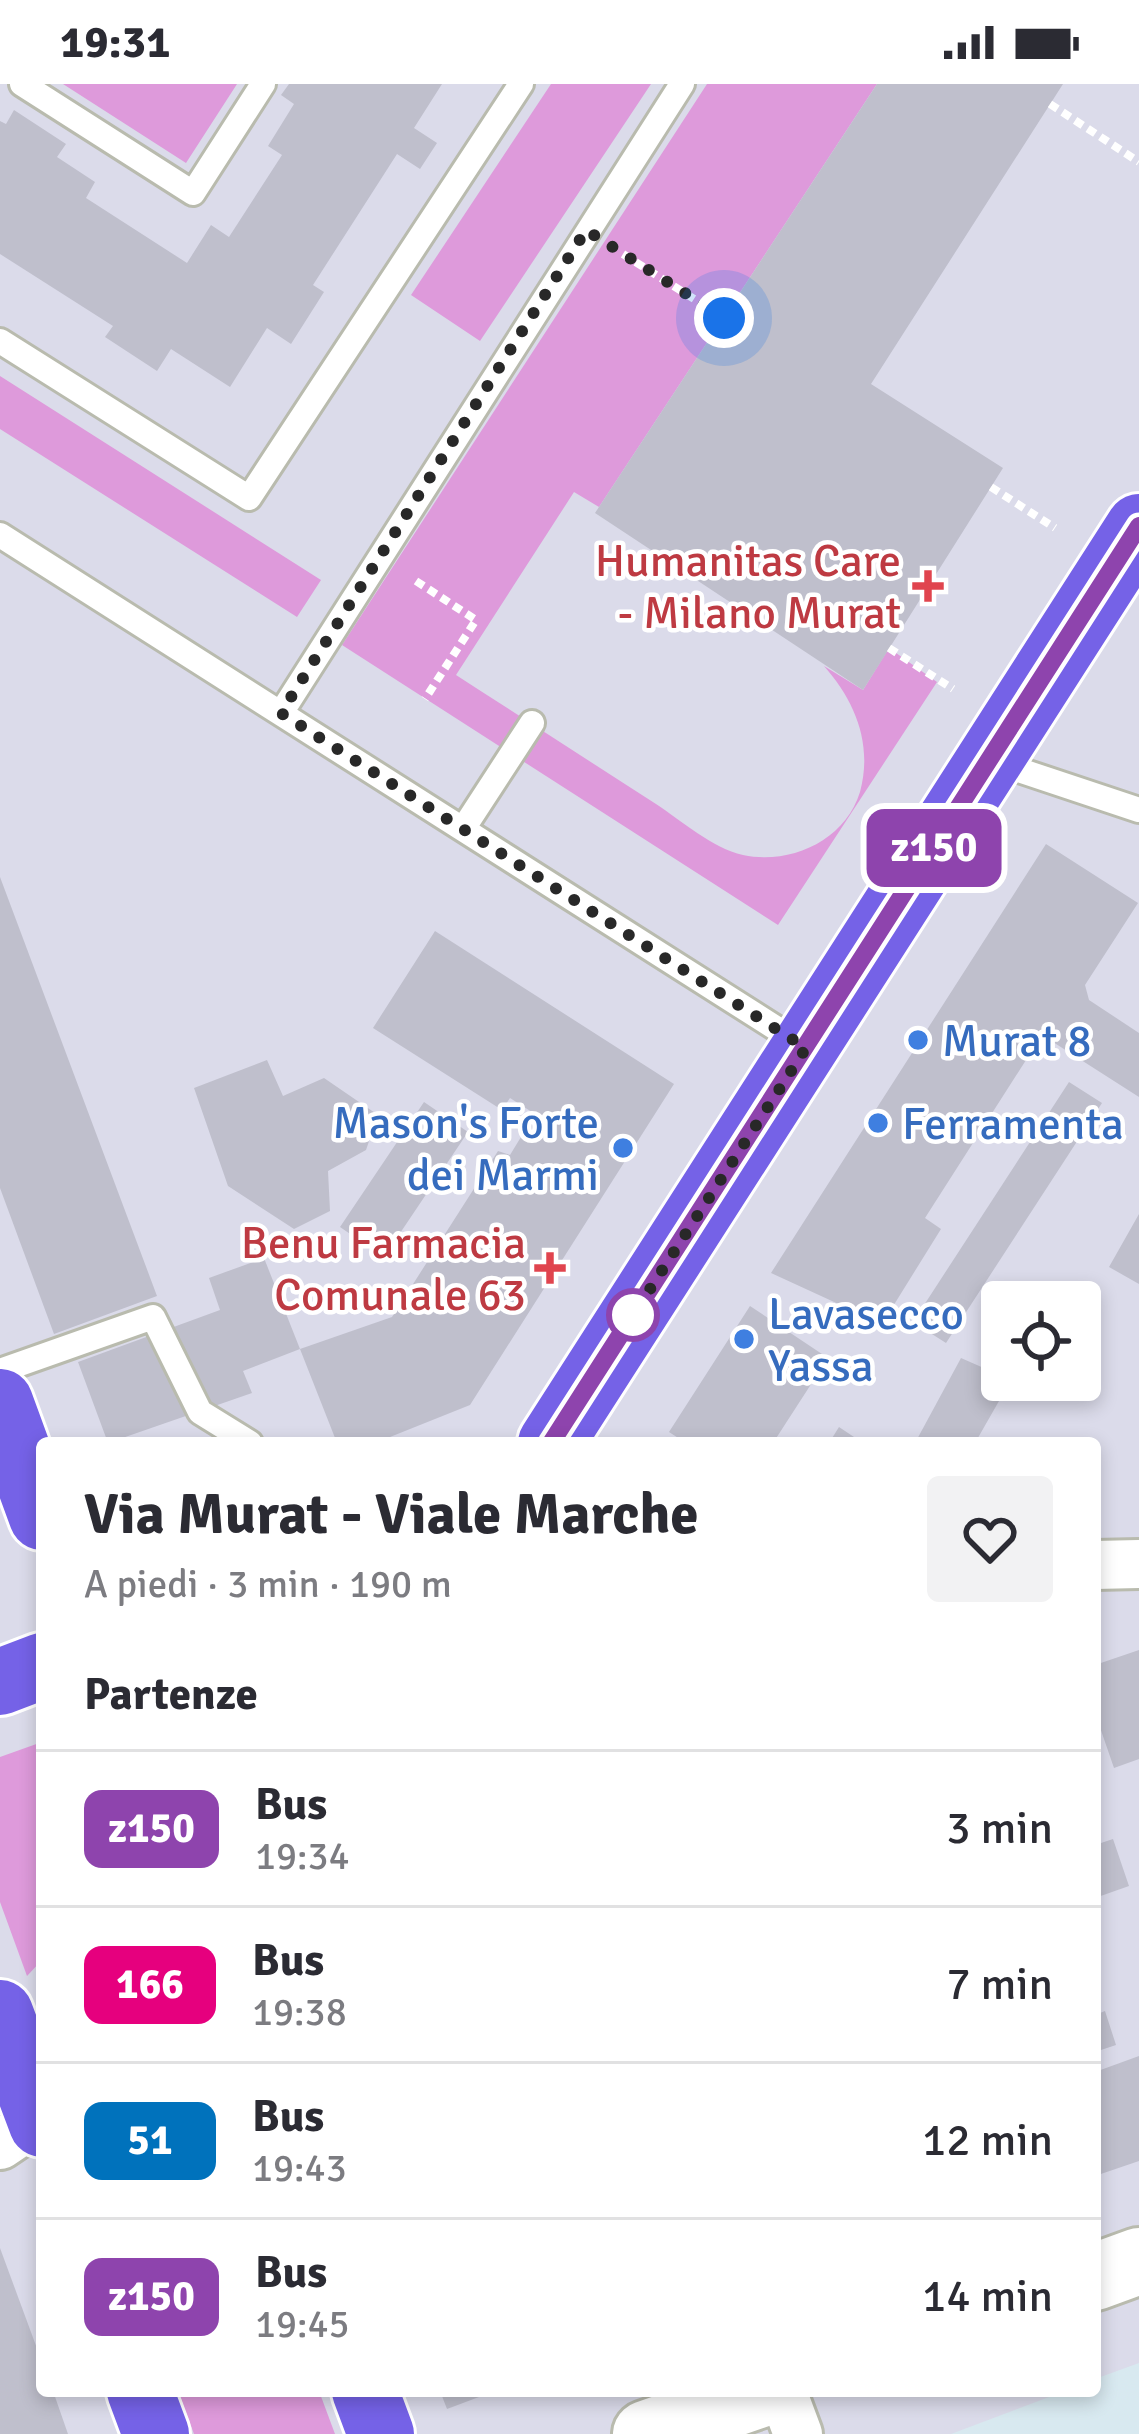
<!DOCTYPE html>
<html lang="it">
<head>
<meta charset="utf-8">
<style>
  :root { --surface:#fff; --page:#f2f2f3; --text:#2b2b33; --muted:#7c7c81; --line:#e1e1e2 }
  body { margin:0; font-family:Signika,sans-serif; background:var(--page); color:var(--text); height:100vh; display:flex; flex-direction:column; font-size:45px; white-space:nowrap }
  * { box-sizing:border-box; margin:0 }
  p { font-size:39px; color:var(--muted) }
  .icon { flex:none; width:66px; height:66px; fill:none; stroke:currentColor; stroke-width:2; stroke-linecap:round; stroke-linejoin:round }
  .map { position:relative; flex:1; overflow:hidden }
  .sheet { position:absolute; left:36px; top:1353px; width:1065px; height:960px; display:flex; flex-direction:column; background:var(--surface); border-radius:12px; box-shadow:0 6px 18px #0003 }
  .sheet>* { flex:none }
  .badge { padding:0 24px; border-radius:18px; font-size:42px; line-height:78px }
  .tools { position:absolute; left:981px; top:1197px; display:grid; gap:24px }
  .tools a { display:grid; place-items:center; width:120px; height:120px; border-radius:12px; background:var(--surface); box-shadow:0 6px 18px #0003; font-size:60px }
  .you { position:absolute; width:60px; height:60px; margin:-30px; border:9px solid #fff; border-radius:50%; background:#1a73e8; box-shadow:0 0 0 18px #1a73e833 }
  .map>.badge { position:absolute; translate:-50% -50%; box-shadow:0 0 0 6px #fff }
  h2 { padding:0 48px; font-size:45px; line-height:108px }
  .round { display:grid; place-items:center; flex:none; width:126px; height:126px; border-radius:12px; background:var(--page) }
  .head { display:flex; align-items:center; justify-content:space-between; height:204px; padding:0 48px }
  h1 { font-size:57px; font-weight:700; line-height:90px }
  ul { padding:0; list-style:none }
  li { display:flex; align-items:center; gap:36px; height:156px; padding:0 48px; border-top:3px solid var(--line) }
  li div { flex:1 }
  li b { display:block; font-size:45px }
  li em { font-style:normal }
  li .badge { min-width:132px; font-weight:700; text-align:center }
  .status { display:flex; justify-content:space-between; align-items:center; height:84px; padding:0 60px; background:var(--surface); direction:ltr }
  .status svg { height:33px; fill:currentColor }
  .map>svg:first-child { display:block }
  .medical { fill:#d8e9f0 }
  .green { fill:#de9adb }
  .building { fill:#bfbfcc }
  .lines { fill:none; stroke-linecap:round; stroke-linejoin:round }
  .lane-casing { stroke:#b9bbae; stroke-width:30 }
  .street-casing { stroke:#b9bbae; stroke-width:54 }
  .secondary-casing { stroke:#b9bbae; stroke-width:72 }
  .primary-casing { stroke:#fff; stroke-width:72 }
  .path { stroke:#fff; stroke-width:8; stroke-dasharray:9 6; stroke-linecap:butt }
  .lane { stroke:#fff; stroke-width:24 }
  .street { stroke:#fff; stroke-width:48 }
  .secondary { stroke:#fff; stroke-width:66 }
  .primary { stroke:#7562e7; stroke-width:66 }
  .line-casing { stroke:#fff; stroke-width:27 }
  .line { stroke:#8e44ad; stroke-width:18 }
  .walk { stroke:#282828; stroke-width:12; stroke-dasharray:0 21.6 }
  .health-dot { fill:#e0444e; stroke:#fff; stroke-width:4.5 }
  .shop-dot { fill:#3f7fe0; stroke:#fff; stroke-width:4.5 }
  .stop-dot { fill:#fff; stroke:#8e44ad; stroke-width:6 }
  .labels { text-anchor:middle; stroke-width:9; stroke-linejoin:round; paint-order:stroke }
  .health-label { font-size:45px; fill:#be3a42; stroke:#fff; text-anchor:end }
  .shop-label { font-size:45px; fill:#366cbe; stroke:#fff; text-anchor:start }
</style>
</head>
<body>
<div class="status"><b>19:31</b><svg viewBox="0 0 49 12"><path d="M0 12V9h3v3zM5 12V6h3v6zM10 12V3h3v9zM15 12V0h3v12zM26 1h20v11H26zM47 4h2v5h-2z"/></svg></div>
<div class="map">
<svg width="1139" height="2350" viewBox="0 0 1139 2350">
  <rect width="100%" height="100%" fill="#dbdbea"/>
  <path class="medical" d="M1139,2279V2350H951L1065,2307H1095V2295Z"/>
  <path class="green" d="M63,0H237L186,79Z
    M551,0H651L480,257L411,211Z
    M707,0H877L599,423L574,408L456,591C523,634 589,677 656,720C682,737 712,764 743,771C790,781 845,757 860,708C873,660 855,617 824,582L863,606L889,564L937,598L778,841L342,561Z
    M0,292L321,496L297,533L0,345Z
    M42,1658V1876L27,1892L0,1818V1673Z
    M178,2307H319L335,2350H194Z"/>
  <path class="building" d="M289,0H442L414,44L437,59L420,85L397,70L313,201L324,208L291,260L267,244L230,303L171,265L157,287L105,253L113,242L0,170V37L6,40L14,26L66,60L57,73L95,98L86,114L187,179L211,141L229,153L282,71L268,62L294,20L281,11Z
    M877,0H1063L871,300L1003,384L863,606L595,429Z
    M1046,760L1138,819L1085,901L1089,916L1139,949V1013L1042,951L925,1134L941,1145L882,1240L771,1189Z
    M0,793L157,1212L54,1250L0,1104Z
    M435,847L674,1000L470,1321L375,1359H337L300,1265L392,1233L498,1067L510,1071L535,1030L510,1014L502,1026L373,944Z
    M267,976L283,1012L324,994L378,1031L366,1066L328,1087L330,1127L294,1145L228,1102L194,1004Z
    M1069,998L1102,1019L946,1259L913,1238Z
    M424,1018L468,1048L384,1173L340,1143Z
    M1139,1130V1200L1109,1183Z
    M264,1174L300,1265L243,1287L252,1309L108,1359L78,1278L220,1226L209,1194Z
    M750,1222L828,1274L773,1359H686L669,1348Z
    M961,1274L1011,1296L975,1359H915Z
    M839,1343L863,1359H829Z
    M1139,1566V1675L1114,1684L1095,1629V1581Z
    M1113,1755L1129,1802L1095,1814V1761Z
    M1105,1927L1116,1961L1095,1968V1931Z
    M1139,1972V2077L1095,2092V1988Z
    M0,2164L42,2278V2307H53L68,2350H0Z
    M440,2307H495L447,2325Z"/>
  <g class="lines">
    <g class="lane-casing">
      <path id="lane" d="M22,0L193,109L263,0
        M0,257L249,414L521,0
        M0,451L804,962
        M281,629L682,0
        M992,677L1139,726
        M463,745L532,639
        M0,1287L153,1233L200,1328L250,1359"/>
    </g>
    <g class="street-casing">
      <path id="street" d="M1095,1481L1139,1480
        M0,2061L40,2034
        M782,2307L798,2350"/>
    </g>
    <g class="secondary-casing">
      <path id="secondary" d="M1095,2193L1139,2177
        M646,2350L769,2307"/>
    </g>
    <g class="primary-casing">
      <path id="primary" d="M0,1318L42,1433
        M551,1359L1139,443
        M0,1598L42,1582
        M0,1929L42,2040
        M140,2307L156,2350
        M365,2307L381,2350"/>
    </g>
    <path class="path" d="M1050,20L1139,78
      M623,170L724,234
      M991,403L1055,444
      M416,497L476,536L425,615
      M889,564L953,605"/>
    <use href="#lane" class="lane"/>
    <use href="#street" class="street"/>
    <use href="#secondary" class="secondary"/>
    <use href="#primary" class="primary"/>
  </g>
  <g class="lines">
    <g class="line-casing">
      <path id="line" d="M551,1359L1139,442"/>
    </g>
    <use href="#line" class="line"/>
    <path class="walk" d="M633,1231L630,1236L806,964L281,629L586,146L724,234"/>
  </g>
  <g class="health-dot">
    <path d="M922 484h12v12h12v12h-12v12h-12v-12h-12v-12h12z"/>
    <path d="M544 1166h12v12h12v12h-12v12h-12v-12h-12v-12h12z"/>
  </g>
  <g class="shop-dot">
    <circle cx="918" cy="956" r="12"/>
    <circle cx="878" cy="1039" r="12"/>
    <circle cx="623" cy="1064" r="12"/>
    <circle cx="744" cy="1255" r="12"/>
  </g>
  <circle class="stop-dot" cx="633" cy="1231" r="24"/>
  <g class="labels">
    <g class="health-label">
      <text x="901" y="492">Humanitas Care<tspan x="901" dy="52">- Milano Murat</tspan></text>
      <text x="526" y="1174">Benu Farmacia<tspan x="526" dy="52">Comunale 63</tspan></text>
    </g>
    <g class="shop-label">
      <text x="942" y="972">Murat 8</text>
      <text x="599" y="1054" text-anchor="end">Mason's Forte<tspan x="599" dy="52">dei Marmi</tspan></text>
      <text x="902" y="1055">Ferramenta</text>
      <text x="768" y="1245">Lavasecco<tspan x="768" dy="52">Yassa</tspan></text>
    </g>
  </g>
</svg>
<div class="tools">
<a><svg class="icon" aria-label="locate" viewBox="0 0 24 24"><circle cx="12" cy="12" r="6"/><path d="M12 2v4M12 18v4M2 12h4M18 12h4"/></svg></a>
</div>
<div class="you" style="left:724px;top:234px"></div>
<b class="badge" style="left:934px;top:764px;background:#8e44ad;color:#fff">z150</b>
<section class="sheet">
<div class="head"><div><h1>Via Murat - Viale Marche</h1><p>A piedi · 3 min · 190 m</p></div><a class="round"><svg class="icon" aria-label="heart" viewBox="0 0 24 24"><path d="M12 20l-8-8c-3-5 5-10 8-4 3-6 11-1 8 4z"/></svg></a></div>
<h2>Partenze</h2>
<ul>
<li><span class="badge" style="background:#8e44ad;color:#fff">z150</span><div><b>Bus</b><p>19:34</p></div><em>3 min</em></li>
<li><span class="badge" style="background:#e6007e;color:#fff">166</span><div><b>Bus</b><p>19:38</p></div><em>7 min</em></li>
<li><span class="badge" style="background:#0072bc;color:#fff">51</span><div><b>Bus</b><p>19:43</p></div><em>12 min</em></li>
<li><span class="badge" style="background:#8e44ad;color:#fff">z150</span><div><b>Bus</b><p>19:45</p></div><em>14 min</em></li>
</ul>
</section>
</div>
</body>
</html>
